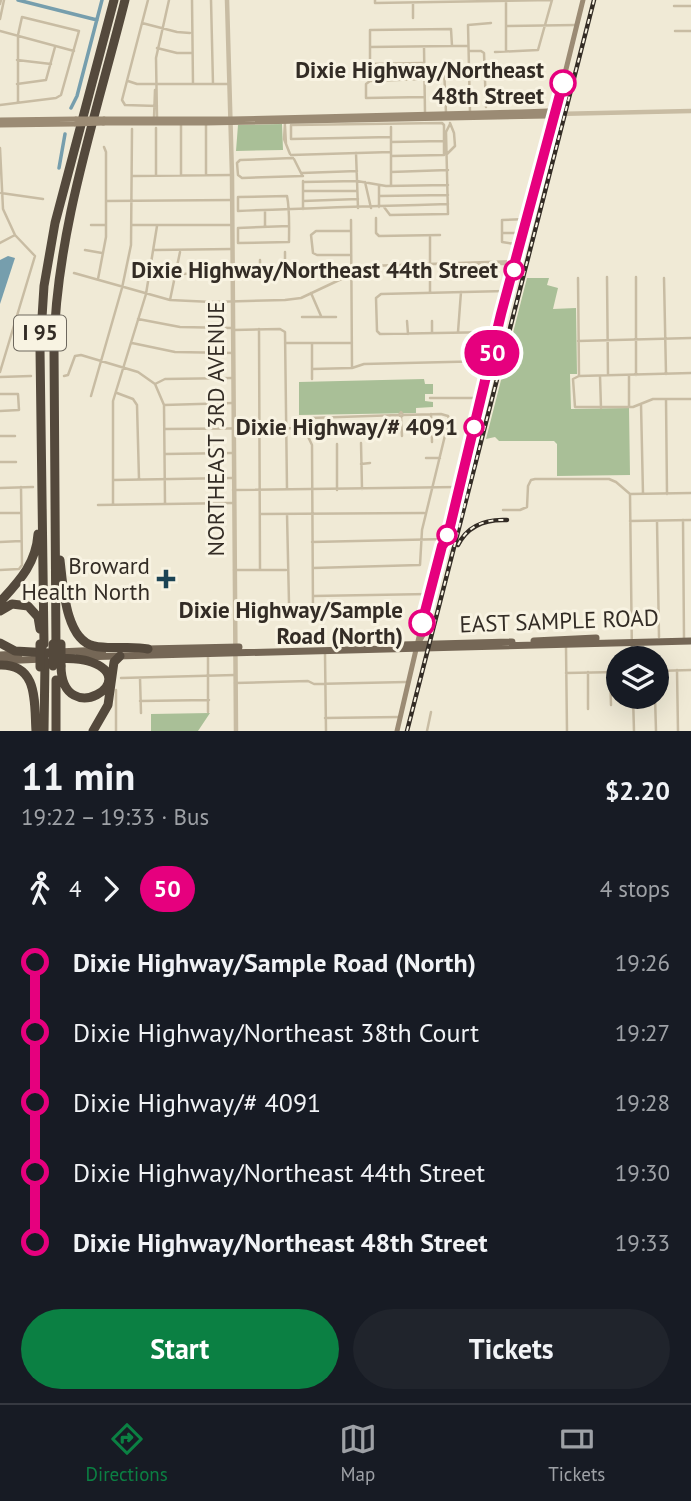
<!DOCTYPE html>
<html lang="en">
<head>
<meta charset="utf-8">
<style>
  :root { --surface:#171b24; --page:#20242c; --text:#f1f3f6; --muted:#9ea1a6; --line:#363941; --accent:#0b8043 }
  body { margin:0; font-family:"PT Sans",sans-serif; background:var(--page); color:var(--text); height:100vh; display:flex; flex-direction:column; font-size:26px; white-space:nowrap }
  * { box-sizing:border-box; margin:0 }
  p { font-size:23px; color:var(--muted) }
  .icon { flex:none; width:38px; height:38px; fill:none; stroke:currentColor; stroke-width:2; stroke-linecap:round; stroke-linejoin:round }
  .map { position:relative; height:731px; overflow:hidden }
  .sheet { display:flex; flex-direction:column; background:var(--surface); flex:1 }
  .sheet>* { flex:none }
  .badge { padding:0 14px; border-radius:23px; font-size:24px; line-height:46px }
  .tools { position:absolute; left:606px; top:646px; display:grid; gap:14px }
  .tools a { display:grid; place-items:center; width:63px; height:63px; border-radius:50%; background:var(--surface); box-shadow:0 7px 28px #0002; font-size:35px }
  .map>.badge { position:absolute; translate:-50% -50%; box-shadow:0 0 0 4px #fff }
  .legs { display:flex; align-items:center; gap:10px; height:77px; padding:0 21px; font-size:23px }
  .legs p { margin-inline-start:auto }
  .headline { display:flex; align-items:center; justify-content:space-between; height:119px; padding:0 21px }
  h1 { font-size:38px; font-weight:700; line-height:52px }
  .action { display:flex; gap:14px; margin-top:auto; padding:14px 21px }
  .action a { flex:1; height:80px; border-radius:42px; background:var(--accent); color:#fff; font-size:28px; font-weight:700; line-height:80px; text-align:center }
  .action a+a { background:var(--page); color:var(--text) }
  ul { padding:0 21px; list-style:none }
  li { display:flex; align-items:center; gap:24px; height:70px; font-size:26px }
  li i { display:grid; place-items:center; width:10px; height:100%; margin:0 9px; background:currentColor }
  li i::after { content:''; width:18px; height:18px; margin:-9px; border:5px solid; border-radius:50%; background:var(--surface) }
  li p { margin-inline-start:auto }
  li:first-child i { background:linear-gradient(#0000 50%,currentColor 0) }
  li:last-child i { background:linear-gradient(currentColor 50%,#0000 0) }
  .tab-bar { display:flex; justify-content:space-around; align-items:center; height:98px; border-top:2px solid var(--line); background:var(--surface); font-size:19px; color:var(--muted) }
  .tab-bar a { display:grid; justify-items:center; gap:4px }
  .tab-bar .on { color:var(--accent) }
  .map>svg:first-child { display:block }
  .green { fill:#a9bf97 }
  .water { fill:#769ead }
  .lines { fill:none; stroke-linecap:round; stroke-linejoin:round }
  .canal { stroke:#769ead; stroke-width:3.5 }
  .minor { stroke:#c8bca3; stroke-width:2.5 }
  .tertiary { stroke:#c8bca3; stroke-width:4.5 }
  .secondary { stroke:#9b8b74; stroke-width:5 }
  .primary { stroke:#756756; stroke-width:7 }
  .motorway { stroke:#54493c; stroke-width:9 }
  .rail-casing { stroke:#332c25; stroke-width:4.5 }
  .rail { stroke:#f8f3e2; stroke-width:2; stroke-dasharray:5; stroke-linecap:butt }
  .secondary-bridge { stroke:#9b8b74; stroke-width:5 }
  .motorway-bridge { stroke:#54493c; stroke-width:9 }
  .line-1-casing { stroke:#fff; stroke-width:16 }
  .line-1 { stroke:#e6007e; stroke-width:10 }
  .stop-1-dot { fill:#fff; stroke:#e6007e; stroke-width:3.5 }
  .poi-dot { fill:#1b4354; stroke:#f8f3e2; stroke-width:2.5 }
  .labels { text-anchor:middle; stroke-width:6; stroke-linejoin:round; paint-order:stroke }
  .shield { fill:#f8f3e2; stroke:#6e685e; stroke-width:2 }
  .shield-label { font-size:21px; font-weight:bold; fill:#332c25 }
  .stop-label { font-size:23px; font-weight:bold; fill:#332c25; stroke:#f8f3e2; text-anchor:end }
  .street-label { font-size:23px; fill:#332c25; stroke:#f8f3e2 }
  .poi-label { font-size:23px; fill:#332c25; stroke:#f8f3e2; text-anchor:end }
</style>
</head>
<body>
<div class="map">
<svg width="691" height="731" viewBox="0 0 691 731">
  <rect width="100%" height="100%" fill="#f0ead6"/>
  <path class="green" d="M282,124L283,150L236,151L238,125Z
    M527,278H549L547,285L558,288L553,309L576,308L577,374H570L571,409L629,408L630,475L557,476V444L554,441H499L495,437L486,439Z
    M424,379L425,384H433V394H425V401L433,402V407L416,408V413L299,415V382Z
    M210,713L198,731H151V714Z"/>
  <path class="water" d="M8,256L15,258L0,304V260Z"/>
  <g class="lines">
    <path class="canal" d="M18,0L97,20
      M71,108L77,96L102,0
      M59,168L65,134"/>
    <path class="minor" d="M148,0L122,100L125,105L157,106
      M192,0L193,84
      M211,0L213,84
      M375,0V3L552,0
      M0,4L1,0
      M413,4V18
      M674,6H691
      M0,19L4,0
      M142,23L177,32L190,33
      M506,26L576,25
      M0,31L74,51
      M675,31H691
      M370,47L452,46
      M424,47L425,113
      M157,48L177,53H192
      M469,51H481L484,53L486,107
      M506,51V2
      M495,52L538,50L552,0
      M17,60L51,64
      M370,64L423,63
      M444,68L446,113
      M128,81L137,84H229
      M370,81L423,79
      M17,84L46,80L55,47
      M424,97L366,98V84L370,81V30L451,29L452,46H468
      M0,105L56,98L61,95L79,31L22,17L18,35V102
      M470,112L468,25L491,23
      M157,117L156,58L169,0
      M154,118L155,90
      M181,123V175
      M285,123L284,139L290,154
      M285,126L286,144
      M391,127V186
      M156,128V175
      M391,137L291,139V125L442,123L444,125V155
      M391,142L443,141
      M0,148L3,209L15,235L35,256L0,372
      M356,153L358,208
      M447,154L455,146L454,133L450,123
      M291,155L391,152
      M391,156L444,155
      M293,158L240,160L237,163L238,175L242,178L303,176
      M294,159L302,175
      M391,172L448,170
      M302,173L357,171
      M206,175V123
      M132,176L232,175
      M303,182L357,181L386,186L448,185
      M365,182L371,208
      M303,191H356
      M1,193L43,199
      M379,196L448,195
      M106,201L232,200
      M303,201L358,199
      M379,207V186
      M384,207L390,215L448,214L446,132L450,124
      M303,209V181
      M376,218V233L379,236L440,235
      M351,220L352,368
      M91,225H105
      M132,225H232
      M289,226L238,228V243L289,242C289,227 290,210 287,196L238,197V211C308,208 378,206 448,204
      M265,227V210
      M502,233H523
      M430,237V293
      M0,243L15,235
      M515,244L502,242V220L527,219
      M85,250L102,253
      M155,250L232,249
      M351,255H317L313,253L311,235L316,231H351
      M260,260V272
      M430,264H514
      M74,273L170,300L212,302L285,300L301,298L369,266L514,261
      M176,274L282,272L285,268V252
      M607,277L608,375
      M636,277V375
      M578,278L579,376L573,379L575,407H633L653,399H691
      M664,278L666,374
      M98,279L106,237V152L104,147
      M311,293L321,316
      M170,300L180,252
      M302,317H336
      M138,319L180,327L232,328
      M407,321L408,334
      M432,321V333
      M259,329L260,570
      M234,330L280,329L285,332L287,489
      M458,332L461,292
      M495,332L380,334L377,331L376,298L381,294L506,291
      M578,341L691,338
      M132,343L175,352L233,353
      M285,343H352
      M312,344V379
      M312,369L352,368L364,364L490,361
      M64,376L68,375L75,356L81,355L138,372L155,384L165,379L233,378
      M579,376L691,373
      M600,376L601,408
      M629,376V407
      M0,377L31,376
      M155,384L164,405L165,504
      M117,393L133,399L137,405L139,479
      M0,394H18L19,410L0,411
      M91,396L122,288L131,245L132,129
      M430,398H479
      M666,399L667,494
      M641,404L643,494
      M164,405L233,403
      M401,412L403,415L401,417L399,415Z
      M431,414L432,442
      M401,417L402,436
      M304,428L312,445L313,610
      M165,429L304,428L310,418L399,415
      M0,436H15
      M361,443L362,489
      M337,444V490
      M165,454L233,453
      M426,458H440
      M0,462H16
      M361,464L370,463
      M113,480L232,478
      M0,488L33,487
      M233,490L458,487
      M630,494L632,658
      M630,494L691,493
      M98,505L233,503
      M113,505V401L146,294L157,226
      M503,510H520L527,507L528,486L531,480L535,479H609L616,482L630,494
      M0,513H21
      M260,514L424,513
      M287,514L289,603
      M683,520L684,639
      M630,521L691,520
      M657,521L659,637
      M0,542L21,541
      M312,542L446,539
      M313,568L420,565L422,530L449,419L448,416L441,414L403,415
      M0,570L19,569L22,565L21,487
      M234,570H286
      M313,596L429,594
      M566,647L567,731
      M325,654L326,731
      M677,670L678,731
      M656,671L691,670
      M588,672V709
      M566,673L618,672
      M610,673L611,705
      M121,678L235,675
      M140,678L141,713
      M235,683L308,681L314,684L406,682
      M633,696L634,731
      M655,696L656,731
      M140,701L209,700
      M208,712V656
      M325,718L399,717
      M116,731V690
      M427,731L431,712"/>
    <path class="tertiary" d="M227,0L232,175L236,731
      M555,114L691,111"/>
    <path class="secondary" d="M104,119H231L521,112L548,111L555,114
      M0,120L76,119
      M103,123H206L548,116L555,114
      M0,125L75,124
      M418,644L423,635L490,358L555,114L583,0
      M397,731L429,594L445,542"/>
    <path class="primary" d="M534,641L596,638
      M401,645L512,642
      M146,649L239,647
      M58,652L103,650
      M0,655L19,654
      M79,657L691,641
      M0,661L43,659"/>
    <path class="motorway" d="M60,560C63,584 65,640 94,646C111,650 130,645 148,649
      M0,602C19,581 36,564 38,534
      M0,611L12,604L28,606L38,617L40,629
      M0,643L15,651L50,653
      M44,644L40,349L44,286L55,223L114,0
      M56,650L54,347C56,232 97,112 125,0
      M56,658C66,659 79,658 88,661C147,679 62,731 61,666
      M0,665C39,664 34,703 36,731
      M44,731L45,661
      M56,731V680
      M93,731L108,705L114,662L120,656"/>
    <g class="rail-casing">
      <path id="rail" d="M458,545C468,525 486,519 507,520
        M407,731L594,0"/>
    </g>
    <use href="#rail" class="rail"/>
    <path class="secondary-bridge" d="M76,119H104
      M75,124L103,123"/>
    <path class="motorway-bridge" d="M40,644V667
      M53,644V666
      M61,644V666"/>
  </g>
  <g class="lines">
    <g class="line-1-casing">
      <path id="line-1" d="M422,623L442,546L447,539L501,314L563,83"/>
    </g>
    <use href="#line-1" class="line-1"/>
  </g>
  <g class="stop-1-dot">
    <circle cx="563" cy="83" r="12"/>
    <circle cx="514" cy="270" r="9"/>
    <circle cx="474" cy="427" r="9"/>
    <circle cx="447" cy="535" r="9"/>
    <circle cx="422" cy="623" r="12"/>
  </g>
  <path class="poi-dot" d="M162.5 568.5h7v7h7v7h-7v7h-7v-7h-7v-7h7z"/>
  <g class="labels">
    <rect class="shield" x="14" y="315.5" width="52" height="35" rx="5"/>
    <g class="shield-label">
      <text x="40" y="340">I 95</text>
    </g>
    <g class="stop-label">
      <text x="544" y="78">Dixie Highway/Northeast<tspan x="544" dy="26">48th Street</tspan></text>
      <text x="498" y="278">Dixie Highway/Northeast 44th Street</text>
      <text x="458" y="435">Dixie Highway/# 4091</text>
      <text x="403" y="618">Dixie Highway/Sample<tspan x="403" dy="26">Road (North)</tspan></text>
    </g>
    <g class="street-label">
      <text transform="translate(216 429) rotate(-90)" y="8">NORTHEAST 3RD AVENUE</text>
      <text transform="translate(559 621) rotate(-2)" y="8">EAST SAMPLE ROAD</text>
    </g>
    <g class="poi-label">
      <text x="150" y="574">Broward<tspan x="150" dy="26">Health North</tspan></text>
    </g>
  </g>
</svg>
<div class="tools">
<a><svg class="icon" aria-label="layers" viewBox="0 0 24 24"><path d="M12 4l9 5-9 5-9-5zM3 14l9 5 9-5"/></svg></a>
</div>
<b class="badge" style="left:492px;top:353px;background:#e6007e;color:#fff">50</b>
</div>
<section class="sheet">
<div class="headline"><div><h1>11 min</h1><p>19:22 – 19:33 · Bus</p></div><b>$2.20</b></div>
<div class="legs"><svg class="icon" aria-label="walk" viewBox="0 0 24 24"><circle cx="13" cy="4" r="2"/><path d="M13 8l-2 6 4 7M11 14l-3 7M7 12l3-4h3l4 4"/></svg>4<svg class="icon" aria-label="forward" viewBox="0 0 24 24"><path d="M9 5l7 7-7 7"/></svg><b class="badge" style="background:#e6007e;color:#fff">50</b><p>4 stops</p></div>
<ul>
<li><i style="color:#e6007e"></i><b>Dixie Highway/Sample Road (North)</b><p>19:26</p></li>
<li><i style="color:#e6007e"></i><span>Dixie Highway/Northeast 38th Court</span><p>19:27</p></li>
<li><i style="color:#e6007e"></i><span>Dixie Highway/# 4091</span><p>19:28</p></li>
<li><i style="color:#e6007e"></i><span>Dixie Highway/Northeast 44th Street</span><p>19:30</p></li>
<li><i style="color:#e6007e"></i><b>Dixie Highway/Northeast 48th Street</b><p>19:33</p></li>
</ul>
<div class="action"><a>Start</a><a>Tickets</a></div>
</section>
<nav class="tab-bar">
<a class="on"><svg class="icon" aria-label="directions" viewBox="0 0 24 24"><path d="M12 3l9 9-9 9-9-9zM9 14v-3h6M13 9l2 2-2 2"/></svg>Directions</a>
<a><svg class="icon" aria-label="map" viewBox="0 0 24 24"><path d="M3 6l6-2 6 2 6-2v14l-6 2-6-2-6 2zM9 4v14M15 6v14"/></svg>Map</a>
<a><svg class="icon" aria-label="tickets" viewBox="0 0 24 24"><path d="M3 7h18v10H3zM15 7v10"/></svg>Tickets</a>
</nav>
</body>
</html>
